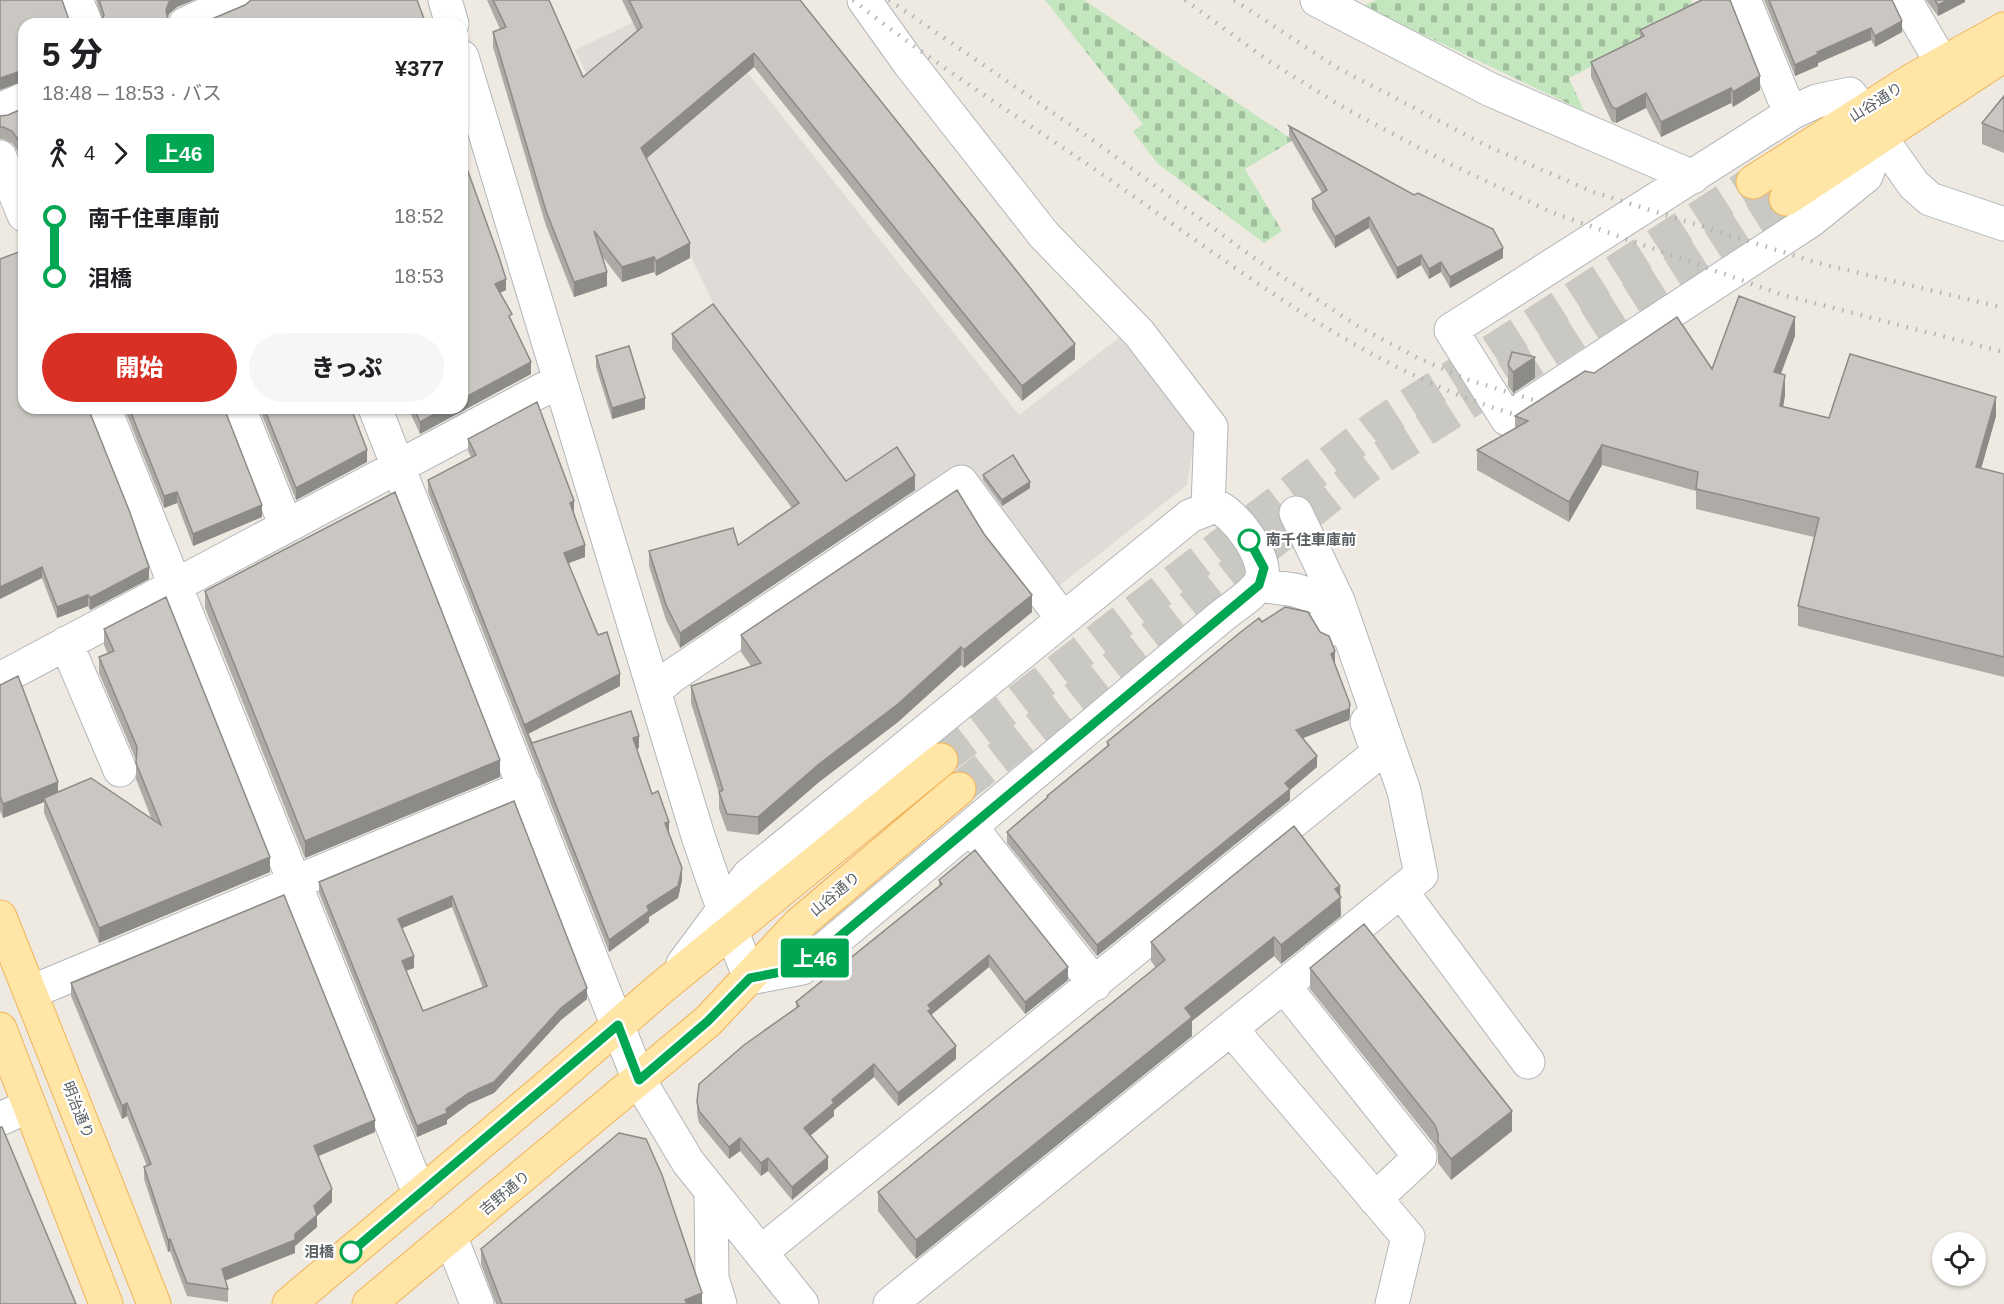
<!DOCTYPE html>
<html lang="ja">
<head>
<meta charset="utf-8">
<style>
  :root { --surface:#fff; --page:#f6f6f6; --text:#202124; --muted:#757577; --accent:#d93025 }
  body { margin:0; font-family:Helvetica,"Noto Sans JP",sans-serif; background:var(--page); color:var(--text); height:100vh; display:flex; flex-direction:column; font-size:22px; white-space:nowrap }
  * { box-sizing:border-box; margin:0 }
  p { font-size:20px; color:var(--muted) }
  .icon { flex:none; width:33px; height:33px; fill:none; stroke:currentColor; stroke-width:2; stroke-linecap:round; stroke-linejoin:round }
  .map { position:relative; flex:1; overflow:hidden }
  .drawer { position:absolute; left:18px; top:18px; width:450px; height:396px; display:flex; flex-direction:column; background:var(--surface); border-radius:18px; box-shadow:0 2px 4px #0004 }
  .drawer>* { flex:none }
  .badge { padding:0 12px; border-radius:4px; font-size:21px; line-height:39px }
  .controls { position:absolute; left:1932px; top:1232px; display:grid; gap:12px }
  .controls a { display:grid; place-items:center; width:54px; height:54px; border-radius:50%; background:var(--surface); box-shadow:0 2px 4px #0004; font-size:30px }
  .map>.badge { position:absolute; translate:-50% -50%; box-shadow:0 0 0 3px #fff }
  .legs { display:flex; align-items:center; gap:9px; height:66px; padding:0 24px; font-size:20px }
  .legs p { margin-inline-start:auto }
  .headline { display:flex; align-items:center; justify-content:space-between; height:102px; padding:0 24px }
  h1 { font-size:33px; font-weight:800; line-height:45px }
  .cta { display:flex; gap:12px; margin-top:auto; padding:12px 24px }
  .cta a { flex:1; height:69px; border-radius:36px; background:var(--accent); color:#fff; font-size:24px; font-weight:800; line-height:69px; text-align:center }
  .cta a+a { background:var(--page); color:var(--text) }
  ul { padding:0 24px; list-style:none }
  li { display:flex; align-items:center; gap:21px; height:60px; font-size:22px }
  li i { display:grid; place-items:center; width:9px; height:100%; margin:0 8px; background:currentColor }
  li i::after { content:''; width:15px; height:15px; margin:-8px; border:4px solid; border-radius:50%; background:var(--surface) }
  li p { margin-inline-start:auto }
  li:first-child i { background:linear-gradient(#0000 50%,currentColor 0) }
  li:last-child i { background:linear-gradient(currentColor 50%,#0000 0) }
  .map>svg:first-child { display:block }
  .industrial { fill:#dfdcd7 }
  .cemetery { fill:url(#cemetery-stones) }
  .lines { fill:none; stroke-linecap:round; stroke-linejoin:round }
  .major-tunnel { stroke:#c9c8c2; stroke-width:33; stroke-dasharray:33 16; stroke-linecap:butt }
  .minor-casing { stroke:#b3b6ba; stroke-width:35 }
  .major-casing { stroke:#f2b357; stroke-width:35 }
  .minor { stroke:#fff; stroke-width:33 }
  .major { stroke:#ffe5a6; stroke-width:33 }
  .rail { stroke:#b2b3b3; stroke-width:4.5; stroke-dasharray:1.5 8; stroke-linecap:butt }
  .wall { fill:#aeaba7; fill-rule:evenodd }
  .shaded-wall { fill:#8d8b88 }
  .building { fill:#cac7c2; stroke:#8d8b88; stroke-width:1.5; fill-rule:evenodd }
  .line-1-casing { stroke:#fff; stroke-width:14 }
  .line-1 { stroke:#00a651; stroke-width:9 }
  .stop-1-dot { fill:#fff; stroke:#00a651; stroke-width:3 }
  .labels { text-anchor:middle; stroke-width:4.5; stroke-linejoin:round; paint-order:stroke }
  .street-label { font-size:15px; fill:#5b6063; stroke:#fff }
  .stop-label { font-size:15px; font-weight:bold; fill:#5b6063; stroke:#fff; text-anchor:start }
</style>
</head>
<body>
<div class="map">
<svg width="2004" height="1304" viewBox="0 0 2004 1304">
  <defs>
    <pattern id="cemetery-stones" width="16" height="16" patternUnits="userSpaceOnUse" patternTransform="scale(1.5)"><rect width="16" height="16" fill="#c3e6be"/><path d="M2 7V4a2 2 0 0 1 4 0v3zM10 15v-3a2 2 0 0 1 4 0v3z" fill="#a1be9e"/></pattern>
  </defs>
  <rect width="100%" height="100%" fill="#eeeae2"/>
  <path class="industrial" d="M680,0H690L1019,415L1120,337L1195,434L1187,485L1050,593L875,520L720,318L675,223L596,93L575,50Z"/>
  <path class="cemetery" d="M1045,0H1084L1293,140L1245,169L1282,231L1264,243L1158,164L1133,132L1143,124Z
    M1376,0H1691L1697,13L1569,78L1584,111L1363,6Z"/>
  <g class="lines">
    <path class="major-tunnel" d="M941,760L1379,424L1753,182
      M959,789L1373,463L1786,199"/>
    <g class="minor-casing">
      <path id="minor" d="M76,0L86,24
        M445,0L452,24
        M864,0L909,63L1044,235L1139,333L1211,427L1208,507
        M1317,0L1491,90L1693,177
        M1744,0L1783,96L1793,112
        M1905,0L1942,63
        M185,24L237,0
        M462,57L698,836C714,884 731,931 750,978L802,968L1223,615C1234,606 1255,594 1261,580C1270,560 1234,511 1215,506L1190,516L749,875L683,964
        M0,110L24,99
        M1880,139L1866,176L1810,221L1507,419L1451,330L1793,112L1817,101L1850,94L1914,185L1930,199L2004,224
        M0,157L24,215
        M104,408L420,1195
        M239,408L286,526
        M375,408L639,1080L688,1162L802,1304
        M1259,585L1295,590L1323,599L1333,629
        M66,643L120,770
        M0,679L559,381
        M655,691L672,676L961,482L1062,618
        M971,827L1095,984
        M1401,891L1528,1062
        M1284,986L1420,1157L1375,1199
        M31,992L525,787
        M1231,1029L1408,1237L1392,1304
        M0,1119L29,1106
        M711,1192L712,1278L720,1304
        M451,1238L477,1304
        M761,1252L1378,753L1367,722
        M890,1304L1421,875L1404,791L1338,601L1296,513"/>
    </g>
    <g class="major-casing">
      <path id="major" d="M1753,182L1914,79L2004,29
        M1786,199L2004,55
        M0,917L154,1304
        M0,1029L106,1304
        M289,1304L546,1088L661,988L941,760
        M369,1304L708,1021L799,924L959,789"/>
    </g>
    <use href="#minor" class="minor"/>
    <use href="#major" class="major"/>
    <path class="rail" d="M853,0C933,64 1022,119 1106,177C1239,269 1372,377 1531,419
      M889,0L1094,141L1254,258L1359,327L1418,358L1469,380L1553,406
      M1185,0L1267,60L1346,109L1448,163L1551,212L1783,295L2004,352
      M1234,0L1336,67L1485,145L1593,192L1818,263L2004,308"/>
  </g>
  <path class="wall" d="M96,0H194L177,7L169,14L168,18L102,20Z
    M487,0H549L583,77L637,31L622,0H800L1075,359L1022,401L754,67L646,159L690,258L656,276L654,272L622,282L602,256L607,286L574,297L546,226L493,47V32L500,29Z
    M1700,0H1730L1760,90L1733,107L1731,103L1661,137L1646,108L1616,123L1612,122L1591,77V62L1640,38V30Z
    M1764,0H1892L1902,32L1875,47L1871,40L1818,63V66L1795,76Z
    M1926,0H1965V2L1938,16Z
    M2004,96V153L1982,144V123Z
    M24,108V166L17,150L12,143L3,139H0V116L8,115Z
    M1289,126L1503,258L1450,288L1441,272L1429,279L1421,265L1397,279L1369,228L1335,248L1312,209V199L1322,193L1289,136Z
    M462,155L506,290L500,293L512,321L531,374L420,434L408,408H462Z
    M0,259L24,408L149,579L90,610L88,606L57,618L42,578L0,599Z
    M672,334L846,481L915,490L680,648L666,620L649,566V551L738,545L792,508L672,349Z
    M1795,336L1781,374L1785,395L1783,407L1829,418L1996,416L1981,468L2004,474V677L1798,626V606L1814,537L1696,509V491L1602,465L1569,522L1477,470V450L1515,428V416L1594,373L1712,369Z
    M596,356L645,409L612,419L596,367Z
    M1508,365L1535,378L1513,393L1508,386Z
    M124,408H224L262,517L193,546L177,503L164,508Z
    M259,408H351L367,462L296,500Z
    M468,439L574,513L585,557L568,563L620,686L528,734L532,743L639,748L637,749L652,794L669,834L682,880L678,898L649,917V922L609,952L428,492V480L471,457L468,451Z
    M983,475L1030,488L1002,506L983,480Z
    M205,591L500,777L305,858L205,608Z
    M1032,612L964,668L961,665L898,722L819,782L758,835L727,831L719,809V793L691,703V686L751,666L741,652V635Z
    M104,629L270,872L99,943L44,813V802L3,818L0,811V685L58,792L152,820L136,779V760L99,673V657L108,654L104,645Z
    M1335,662L1334,663L1350,715L1349,720L1302,738L1317,767L1290,790V800L1097,956L1007,843V832L1047,798V796L1107,747V742Z
    M514,801L587,999L561,1020L494,1093L469,1104L447,1120V1124L417,1137L319,893V882ZM452,907L483,988L423,1011L406,971L414,968L402,928Z
    M939,880L1068,980L1025,1014L989,967L931,1015L956,1059L898,1106L874,1077L834,1110V1116L810,1136L828,1169L792,1200L768,1171L761,1176L740,1151L729,1159L699,1123L697,1114V1102L796,1008V1002L939,886Z
    M1340,896L1341,916L1281,964L1274,956L1192,1021V1036L916,1259L878,1211V1192L1156,968L1151,961V942Z
    M1310,968L1512,1131L1451,1180L1438,1163V1153L1435,1145L1310,989Z
    M71,983L375,1132L318,1156L332,1202L317,1216V1227L295,1246V1253L225,1280L228,1289V1302L187,1296L170,1251L168,1252L144,1179V1167L147,1166L127,1116L122,1119L71,996Z
    M481,1249L702,1304H496L481,1264Z"/>
  <path class="shaded-wall" d="M172,0H194L177,7L169,14L166,22V10L169,2Z
    M1948,0H1965V2L1938,16V5Z
    M1902,21V32L1875,47V36Z
    M1871,28V40L1818,63V66L1795,76V65L1817,52Z
    M754,53V67L641,163V148Z
    M24,70V81L0,90V78Z
    M1760,76V90L1733,107V92Z
    M1731,88V103L1661,137V122Z
    M1646,93V108L1616,123V109Z
    M1369,217V228L1335,248V237Z
    M690,243V258L656,276V261Z
    M1503,248V258L1450,288V277Z
    M1421,255V265L1397,279V268Z
    M654,257V272L622,282V267Z
    M1441,262V272L1429,279V269Z
    M607,272V286L574,297V282Z
    M506,279V290L495,295V284Z
    M1795,317V336L1774,391V372Z
    M1075,344V359L1022,401V386Z
    M1535,357V378L1513,393V372Z
    M531,362V374L420,434V422L446,408H462V399Z
    M1785,375V395L1780,426V406Z
    M1996,397V416L1976,487V467Z
    M645,398V409L612,419V408Z
    M1602,445V465L1569,522V502Z
    M367,450V462L296,500V488Z
    M915,475V490L680,648V633Z
    M1030,482V488L1002,506V500Z
    M177,492V503L164,508V496Z
    M574,501V513L570,503Z
    M262,505V517L193,546V534Z
    M585,545V557L564,565V553Z
    M42,567V578L0,599V587Z
    M149,567V579L90,610V598Z
    M88,595V606L57,618V607Z
    M1032,595V612L964,668V650Z
    M961,647V665L898,722L819,782L758,835V817L819,764Z
    M1335,651V662L1331,665V654Z
    M620,674V686L528,734L524,725Z
    M1350,704V715L1349,720L1296,741V730Z
    M639,736V748L633,750V738Z
    M1317,756V767L1290,790V800L1097,956V945Z
    M500,760V777L305,858V841Z
    M58,782V796L44,798V802L3,818V804Z
    M669,822V834L665,835V823Z
    M270,857V872L99,943V928Z
    M682,868V880L678,898L649,917V922L609,952V940L647,906Z
    M1340,886L1341,916L1281,964V945L1335,889Z
    M452,896V907L398,930V919Z
    M1274,937V956L1192,1021V1036L916,1259V1240L1185,1008Z
    M989,955V967L931,1015L928,1023V1005Z
    M414,956V968L402,972V961Z
    M1068,967V980L1025,1014V1002Z
    M587,988V999L561,1020L494,1093L469,1104L447,1120V1124L417,1137V1126L446,1109L561,1008Z
    M956,1046V1059L898,1106V1093Z
    M874,1064V1077L834,1110V1116L804,1141V1128L832,1100Z
    M127,1103V1116L122,1119V1106Z
    M1512,1111V1131L1451,1180V1159Z
    M375,1120V1132L314,1158V1146Z
    M740,1138V1151L729,1159V1147Z
    M828,1157V1169L792,1200V1187Z
    M768,1158V1171L761,1176V1163Z
    M332,1189V1202L317,1216V1227L295,1246V1253L222,1282V1269L295,1234L314,1206Z
    M170,1239V1251L168,1252V1240Z
    M702,1293V1304H685V1300Z"/>
  <path class="building" d="M0,0H62L69,20L72,24H24V70L0,78Z
    M99,0H172L169,2L166,10L168,20L171,24H101L104,15Z
    M251,0H417L426,24H200L245,5Z
    M493,0H549L583,77L642,27L629,0H800L1075,344L1022,386L754,53L641,148L690,243L656,261L654,257L622,267L594,231L607,272L574,282L546,211L493,32L506,27Z
    M1702,0H1730L1760,76L1733,92L1731,88L1661,122L1646,93L1616,109L1612,107L1591,62L1644,36L1640,30Z
    M1769,0H1892L1902,21L1875,36L1871,28L1817,52L1818,54L1795,65Z
    M1935,0H1948L1938,5Z
    M2004,96V132L1982,123Z
    M24,108V154L17,138L12,131L3,127H0V116L8,115Z
    M1289,126L1414,195L1418,193L1493,229L1503,248L1450,277L1441,262L1429,269L1421,255L1397,268L1369,217L1335,237L1312,199L1327,190Z
    M462,155L499,257L506,279L495,284L512,314L509,316L531,362L462,399Z
    M24,250V408H88L129,510L149,567L90,598L88,595L57,607L42,567L0,587V259Z
    M1739,296L1795,317L1774,372L1785,375L1780,406L1829,418L1850,354L1996,397L1976,467L2004,474V657L1798,606L1819,518L1696,489L1698,472L1602,445L1569,502L1477,450L1528,421L1515,416L1585,371L1594,373L1677,317L1712,369Z
    M713,304L846,481L897,447L915,475L680,633L666,605L649,551L733,528L738,545L799,503L672,334Z
    M629,346L645,398L612,408L596,356Z
    M1512,352L1535,357L1513,372L1508,365Z
    M537,402L574,501L570,503L585,545L564,553L598,635L607,632L620,674L524,725L532,743L631,711L639,736L633,738L652,794L658,791L669,822L665,823L682,868L678,886L647,906L649,911L609,940L428,480L476,455L468,439Z
    M129,408H224L262,505L193,534L177,492L164,496Z
    M264,408H351L367,450L296,488Z
    M414,408H446L420,422Z
    M1013,455L1030,482L1002,500L983,475Z
    M957,490L984,534L1032,595L964,650L961,647L898,704L819,764L758,817L727,814L719,792L723,790L691,686L761,663L741,635Z
    M395,492L500,760L305,841L205,591Z
    M166,597L270,857L99,928L44,798L91,778L161,825L136,763L137,747L99,657L114,651L104,629Z
    M1285,607L1308,612L1320,632L1329,636L1335,651L1331,654L1350,704L1349,709L1296,730L1317,756L1285,783L1290,789L1097,945L1007,832L1048,797L1047,796L1109,745L1107,742L1242,631L1259,618L1262,622Z
    M18,676L58,782L3,804L0,796V685Z
    M514,801L587,988L561,1008L494,1082L469,1093L446,1109L447,1113L417,1126L319,882ZM452,896L487,986L423,1011L402,961L414,956L398,919Z
    M1294,826L1340,886L1335,889L1341,897L1281,945L1274,937L1185,1008L1192,1017L916,1240L878,1192L1165,960L1151,942Z
    M975,850L1068,967L1025,1002L989,955L928,1005L931,1009L928,1011L956,1046L898,1093L874,1064L832,1100L834,1103L804,1128L828,1157L792,1187L768,1158L761,1163L740,1138L729,1147L699,1111L697,1102L699,1084L744,1045L799,1006L796,1002L942,884L939,880Z
    M284,895L375,1120L314,1146L332,1189L314,1206L317,1215L295,1234V1240L222,1269L228,1289L187,1283L170,1239L168,1240L144,1167L151,1164L127,1103L122,1106L71,983Z
    M1364,924L1512,1111L1451,1159L1438,1142V1134L1435,1125L1310,968Z
    M0,1127H2L76,1304H0Z
    M619,1133L646,1139L662,1175L702,1293L685,1300L687,1304H502L481,1249Z"/>
  <g class="lines">
    <g class="line-1-casing">
      <path id="line-1" d="M351,1252L618,1025L639,1080L708,1021L750,978L802,968L1259,585L1264,568L1249,540"/>
    </g>
    <use href="#line-1" class="line-1"/>
  </g>
  <g class="stop-1-dot">
    <circle cx="1249" cy="540" r="10"/>
    <circle cx="351" cy="1252" r="10"/>
  </g>
  <g class="labels">
    <g class="street-label">
      <text transform="translate(1876 102) rotate(-32)" y="5">山谷通り</text>
      <text transform="translate(835 894) rotate(-40)" y="5">山谷通り</text>
      <text transform="translate(78 1110) rotate(68)" y="5">明治通り</text>
      <text transform="translate(505 1193) rotate(-40)" y="5">吉野通り</text>
    </g>
    <g class="stop-label">
      <text x="1266" y="545">南千住車庫前</text>
      <text x="334" y="1257" text-anchor="end">泪橋</text>
    </g>
  </g>
</svg>
<div class="controls">
<a><svg class="icon" aria-label="locate" viewBox="0 0 24 24"><circle cx="12" cy="12" r="6"/><path d="M12 2v4M12 18v4M2 12h4M18 12h4"/></svg></a>
</div>
<b class="badge" style="left:815px;top:958px;background:#00a651;color:#fff">上46</b>
<section class="drawer">
<div class="headline"><div><h1>5 分</h1><p>18:48 – 18:53 · バス</p></div><b>¥377</b></div>
<div class="legs"><svg class="icon" aria-label="walk" viewBox="0 0 24 24"><circle cx="13" cy="4" r="2"/><path d="M13 8l-2 6 4 7M11 14l-3 7M7 12l3-4h3l4 4"/></svg>4<svg class="icon" aria-label="forward" viewBox="0 0 24 24"><path d="M9 5l7 7-7 7"/></svg><b class="badge" style="background:#00a651;color:#fff">上46</b></div>
<ul>
<li><i style="color:#00a651"></i><b>南千住車庫前</b><p>18:52</p></li>
<li><i style="color:#00a651"></i><b>泪橋</b><p>18:53</p></li>
</ul>
<div class="cta"><a>開始</a><a>きっぷ</a></div>
</section>
</div>
</body>
</html>
